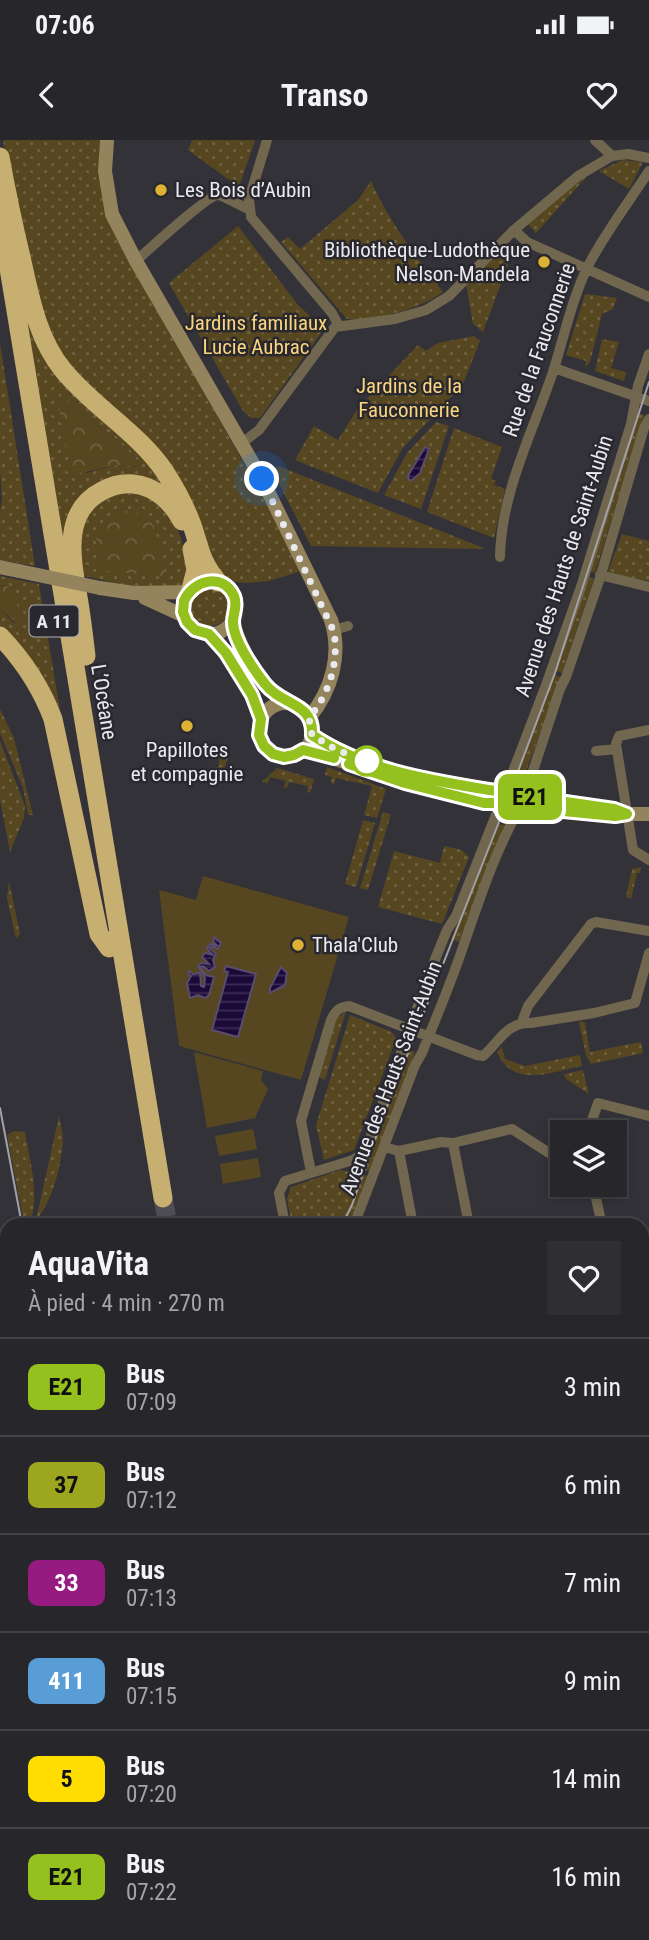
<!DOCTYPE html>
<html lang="fr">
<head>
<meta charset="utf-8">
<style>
  :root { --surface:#27262b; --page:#2f2e33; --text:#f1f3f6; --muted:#a4a5a9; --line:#434347 }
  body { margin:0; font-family:"Roboto Condensed",sans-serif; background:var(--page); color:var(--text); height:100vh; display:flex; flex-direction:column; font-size:26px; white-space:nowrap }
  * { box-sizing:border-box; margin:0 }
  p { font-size:23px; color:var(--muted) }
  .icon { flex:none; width:38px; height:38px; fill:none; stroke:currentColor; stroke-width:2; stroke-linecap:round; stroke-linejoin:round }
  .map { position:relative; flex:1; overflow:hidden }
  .sheet { position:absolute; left:0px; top:1078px; width:649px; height:723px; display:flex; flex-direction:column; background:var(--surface); border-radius:21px 21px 0 0; box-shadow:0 4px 10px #0003,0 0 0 2px var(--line) }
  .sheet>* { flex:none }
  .badge { padding:0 14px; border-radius:10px; font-size:24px; line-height:46px }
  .fabs { position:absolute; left:550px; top:980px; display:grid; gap:14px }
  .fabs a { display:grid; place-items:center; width:77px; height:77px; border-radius:0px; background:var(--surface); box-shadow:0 4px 10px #0003,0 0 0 2px var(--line); font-size:35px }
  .you { position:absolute; width:35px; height:35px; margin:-18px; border:5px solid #fff; border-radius:50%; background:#1a73e8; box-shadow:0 0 0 10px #1a73e833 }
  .map>.badge { position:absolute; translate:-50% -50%; box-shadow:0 0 0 4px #fff }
  .round { display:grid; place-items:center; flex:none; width:74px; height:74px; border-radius:0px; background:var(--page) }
  .head { display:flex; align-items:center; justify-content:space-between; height:119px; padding:0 28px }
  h1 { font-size:33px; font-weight:700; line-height:52px }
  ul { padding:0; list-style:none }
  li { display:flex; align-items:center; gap:21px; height:98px; padding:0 28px; border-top:2px solid var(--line) }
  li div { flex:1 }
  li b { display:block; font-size:26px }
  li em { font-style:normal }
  li .badge { min-width:77px; font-weight:700; text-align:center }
  .status { display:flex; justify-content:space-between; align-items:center; height:49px; padding:0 35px; background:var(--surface); direction:ltr }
  .status svg { height:19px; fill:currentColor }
  header { display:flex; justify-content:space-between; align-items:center; height:91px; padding:0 28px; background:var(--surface); font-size:32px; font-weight:700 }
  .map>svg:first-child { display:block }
  .green { fill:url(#green-dots); fill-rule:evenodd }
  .forest { fill:url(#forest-crowns) }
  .pitch { fill:#564720 }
  .water { fill:url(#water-rules); stroke:#594c6f; stroke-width:2 }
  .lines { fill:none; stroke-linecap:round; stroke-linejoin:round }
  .highway-tunnel { stroke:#4f4d54; stroke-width:19; stroke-dasharray:19 10; stroke-linecap:butt }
  .street { stroke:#71674f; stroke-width:10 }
  .secondary { stroke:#94845d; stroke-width:14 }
  .highway { stroke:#c7ae71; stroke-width:19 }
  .tram { stroke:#a2a1a7; stroke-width:2 }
  .secondary-bridge { stroke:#94845d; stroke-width:14 }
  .line-casing { stroke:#fff; stroke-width:16 }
  .line { stroke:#95c11f; stroke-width:10 }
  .walk { stroke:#eae9ee; stroke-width:7; stroke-dasharray:0 12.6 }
  .poi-dot { fill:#ddb133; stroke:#2a282f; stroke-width:2.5 }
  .stop-dot { fill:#fff; stroke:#95c11f; stroke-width:3.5 }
  .labels { text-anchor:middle; stroke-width:5; stroke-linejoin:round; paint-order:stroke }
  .shield { fill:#2a282f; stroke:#b0afb5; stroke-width:2 }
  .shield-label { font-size:19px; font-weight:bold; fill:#eae9ee }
  .poi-label { font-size:21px; fill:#eae9ee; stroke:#2a282f; text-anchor:start }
  .park-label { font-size:21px; fill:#f9d57d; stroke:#2a282f }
  .street-label { font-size:21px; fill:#eae9ee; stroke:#2a282f }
</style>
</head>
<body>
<div class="status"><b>07:06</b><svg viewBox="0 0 49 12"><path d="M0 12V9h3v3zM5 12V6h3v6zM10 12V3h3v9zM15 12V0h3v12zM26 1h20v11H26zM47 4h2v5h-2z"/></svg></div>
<header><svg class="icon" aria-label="back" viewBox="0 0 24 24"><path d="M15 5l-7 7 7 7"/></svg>Transo<svg class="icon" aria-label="heart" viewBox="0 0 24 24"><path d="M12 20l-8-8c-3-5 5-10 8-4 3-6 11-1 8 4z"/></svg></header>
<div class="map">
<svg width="649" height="1800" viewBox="0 0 649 1800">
  <defs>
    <pattern id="green-dots" width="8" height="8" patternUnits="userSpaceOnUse" patternTransform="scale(1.75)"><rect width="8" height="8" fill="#564720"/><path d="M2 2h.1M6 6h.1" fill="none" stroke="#6e6241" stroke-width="1.8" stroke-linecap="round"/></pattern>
    <pattern id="forest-crowns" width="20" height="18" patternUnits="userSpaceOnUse" patternTransform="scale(1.75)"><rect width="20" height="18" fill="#564720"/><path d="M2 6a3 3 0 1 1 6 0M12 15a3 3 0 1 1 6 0" fill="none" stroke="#6e6241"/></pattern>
    <pattern id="water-rules" width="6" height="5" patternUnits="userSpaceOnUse" patternTransform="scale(1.75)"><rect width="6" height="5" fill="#1b0938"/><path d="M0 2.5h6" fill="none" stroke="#3c2d55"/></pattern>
  </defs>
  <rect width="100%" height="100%" fill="#343239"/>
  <path class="green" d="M3,0H100C96,35 103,64 117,96L243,322L266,357L301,431L269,441L247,443L235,442L219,432L201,388L63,216L47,189L19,80Z
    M192,0H255L239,47L188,10Z
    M622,20L643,22L629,49L599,31Z
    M588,33L589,34L536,93L528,84Z
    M371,41C389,82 416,116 443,152C422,168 374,182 347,179L281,102L288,97L300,109L358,60Z
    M238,86L298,165L324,189L260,278H251L243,271L169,143Z
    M499,109L513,111L483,192L473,184L466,144Z
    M18,125L38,197L146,313L173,361L110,343L64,403ZM56,254L117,300L140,323L139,327L117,325L86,333Z
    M585,154L617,158L613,169L602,174L590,222L585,228L586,221L566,215Z
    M474,196L480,201L463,244L402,309L378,353L295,320L314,286L338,300L358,268L418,205L426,211L438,203Z
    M602,199L619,202L611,228L626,232L624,241L595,231Z
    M0,203L35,426L0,420V370L2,359L0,330Z
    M636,272L644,275L595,433L587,430Z
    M436,282L449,286L421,369L384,355L407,313Z
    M454,288L502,307L491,339L496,341L494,345L505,349L494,398L427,372Z
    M278,326L486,409L311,406L272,330Z
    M125,351L149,356L175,381L192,432L181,448C148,452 112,442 80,435L82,383L97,361Z
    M622,394L649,401V441L610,434L608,431Z
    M0,436L39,444L69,624L0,491V469L15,484L9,447L0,445Z
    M585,436L594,439L562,533L554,530Z
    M191 467a19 19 0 1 1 38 0a19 19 0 1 1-38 0Z
    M552,534L561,537L525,634L517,632Z
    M0,569L14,598L33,675H28L23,648L0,593Z
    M0,601L25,666L24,678L10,712L0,660Z
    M219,611L229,614L223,633L218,636L213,634L212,627H219Z
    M327,627L386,649L377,678L364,675L372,646L336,638L334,644L331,643L332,637L325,635Z
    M277,628L314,639L310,653L307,652L308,646L289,642L287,648L284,647L286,641L270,637L268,643L262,642Z
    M383,672L391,674L368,750L360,748Z
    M363,680L375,683L356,747L345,744Z
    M496,684L505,685L459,802L451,799Z
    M444,706L462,710L469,717L442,784L378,767L394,711L440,723Z
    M641,727L640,733H637L631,759L626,757L632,729Z
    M9,741L20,794L16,799L7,758Z
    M346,871L325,940L320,938L318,934L334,880Z
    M350,875L392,892L396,899L354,1010L324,1020L316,985Z
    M582,881L585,883L590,912L641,902L643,913L591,924L586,915L579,882Z
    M502,907L505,919L525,926L580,915L582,926C551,932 513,949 497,912Z
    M407,909L415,912L370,1032L362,1029Z
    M583,930L589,954L566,939L564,934Z
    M59,976C60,984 63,991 63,999C62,1023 52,1063 36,1080Z
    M14,991L25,992C30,1021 39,1052 31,1081L24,1083L7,995Z
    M340,1030L369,1036L349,1085H292L287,1059L291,1047Z
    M183,1794L155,1800H138L136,1795Z
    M280,1794H313L315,1800H245Z"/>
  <path class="forest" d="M56,254L117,300L140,323V327L117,325L72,335Z
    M127,371L148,377L155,389L166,437L99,430C93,404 93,373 127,371Z
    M0,445L9,447C16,456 22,474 19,485L0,469Z"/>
  <path class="pitch" d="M203,736L349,777L301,940L179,906L159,750L196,760Z
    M194,912L263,931L261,940L268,949L255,978L207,988Z
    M253,989L257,1009L219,1016L215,996Z
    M258,1018L261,1037L223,1044L220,1024Z"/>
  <path class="water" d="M425,307L429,309L420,333L411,341L408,338L409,334Z
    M214,797L221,803L218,809L212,806L210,808L216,814L213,820L215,827L209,831L203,826L200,827L206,835L214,837L209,855L205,858L198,855L190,858L187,843L191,836L188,833L189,831L193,834L200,833L201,846L204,847L205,838L198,826L201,823L209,824L202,817L205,813L213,815L207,809L210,804L218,806L213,802Z
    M226,826L256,834L238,897L212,890L228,832L224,831Z
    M281,827L287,833L285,845L270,853V848Z"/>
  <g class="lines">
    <path class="highway-tunnel" d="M163,1058L168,1085
      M269,1794L270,1800
      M292,1794L293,1800"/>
    <path class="street" d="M267,0L249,59L251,77L332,173L339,186
      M595,0L612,16
      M514,90L527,102L649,157
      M136,121C148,110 208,55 218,55C222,55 241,66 249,69
      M554,228L649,261
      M242,303L259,290L335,187L395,179L426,170L449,156L514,90L578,36L612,16L628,14L649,18
      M500,417C501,353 533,291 553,232C564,197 572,159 588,126C605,93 629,62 649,31
      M600,435L649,447
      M334,490L348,486
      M649,590L619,596L616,604L633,710L649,720
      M596,611L617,609
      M507,647L546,545L581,447L631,284L638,246L649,214
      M523,653L531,637L560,549L566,537L600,438L644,288L649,279
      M522,882L528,866L591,784L596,782L649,791
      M588,992L598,963L649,976
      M453,1003L469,1085
      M384,1007L399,1011L441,1002L453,1003L512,989L549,1013L562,1011
      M399,1011L413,1085
      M311,1032L301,981L331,880C335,871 339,867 349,866L477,915L483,916C498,903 508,881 531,883L594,873L635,863L649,813
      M593,1045L602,1085
      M285,1085L279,1053L285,1041L353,1020L365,1012L434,822L447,790L456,776L499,667
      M354,1085L415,925L422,913C436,878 451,843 463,807C479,761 494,714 518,671
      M0,1094L7,1093
      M0,1202L7,1201
      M642,1265L649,1264
      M0,1417L7,1413
      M0,1639L7,1636
      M0,1776L6,1800
      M442,1794L443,1800
      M486,1794L487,1800
      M626,1794L630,1800"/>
    <path class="secondary" d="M107,0L105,31L112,74L136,121L262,339L331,480C342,514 332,550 309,578
      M0,427L19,431
      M184 468a26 26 0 1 1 52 0a26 26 0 1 1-52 0Z
      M100,448L134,453L188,452
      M145,458L184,476
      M232,481C243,512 258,548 289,563
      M209,494C233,520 249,546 261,579
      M259 590a27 27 0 1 1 54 0a27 27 0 1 1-54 0Z
      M312,595L335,609L350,615
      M303,610L318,613L405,643L484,662L497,663
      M426,639L500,651
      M497 660a14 14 0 1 1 28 0a14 14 0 1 1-28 0Z
      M524,656L578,665
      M522,667L615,676L627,674H649
      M0,1448L7,1470
      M0,1526L7,1540
      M642,1703L649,1702
      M107,1794L112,1800
      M61,1800L66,1794
      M124,1800V1794
      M193,1800L222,1794"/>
    <path class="highway" d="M0,17C6,50 13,84 21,117C30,157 37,198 63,230C94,268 138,292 165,332C176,349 185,366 192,385C200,408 201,423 218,442
      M0,74L163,1058
      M191,449L196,430L192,409
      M0,496C24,521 41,547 53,579L99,794L109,808
      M86,516C84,499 82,481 79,463C73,425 59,373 102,351C111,346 122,343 133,344C155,346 172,362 182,381"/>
    <path class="tram" d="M0,968L22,1085
      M342,1085L352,1065L386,969L499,682L555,533L649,242
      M0,1176L7,1172
      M0,1482L7,1503
      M69,1800L74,1794"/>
    <path class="secondary-bridge" d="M19,431L100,448"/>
  </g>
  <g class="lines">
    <g class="line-casing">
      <path id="line" d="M334,618L303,610L294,615L284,617L273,614L264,606L259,595L261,579L252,555L226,513L209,494L195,490L187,482L183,472L184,461C193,440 223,432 234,456C238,466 233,473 233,482C233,500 254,530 265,544C282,566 314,562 312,595C364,630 429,640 489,650C493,650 497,652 501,651C512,648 515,640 524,656L614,669L627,674L615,676L522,667C514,677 503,675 497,663H484L405,643L349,624"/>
    </g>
    <use href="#line" class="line"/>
    <path class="walk" d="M262,339L334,492C339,523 329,554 309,578L312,595L335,609L370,623L367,621"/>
  </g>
  <g class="poi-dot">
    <circle cx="161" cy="50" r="7"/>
    <circle cx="544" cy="122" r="7"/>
    <circle cx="187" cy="586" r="7"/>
    <circle cx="298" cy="805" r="7"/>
  </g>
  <circle class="stop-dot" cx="367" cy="621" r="14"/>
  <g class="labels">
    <rect class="shield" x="29.5" y="465.5" width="49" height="31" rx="5"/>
    <g class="shield-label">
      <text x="54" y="488">A 11</text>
    </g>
    <g class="poi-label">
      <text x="175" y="57">Les Bois d’Aubin</text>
      <text x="530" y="117" text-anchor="end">Bibliothèque-Ludothèque<tspan x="530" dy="24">Nelson-Mandela</tspan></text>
      <text x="187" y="617" text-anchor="middle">Papillotes<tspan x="187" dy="24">et compagnie</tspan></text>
      <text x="312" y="812">Thala'Club</text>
    </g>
    <g class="park-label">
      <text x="256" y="190">Jardins familiaux<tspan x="256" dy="24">Lucie Aubrac</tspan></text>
      <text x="409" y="253">Jardins de la<tspan x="409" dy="24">Fauconnerie</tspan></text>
    </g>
    <g class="street-label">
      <text transform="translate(539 210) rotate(-71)" y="7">Rue de la Fauconnerie</text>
      <text transform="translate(564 426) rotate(-72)" y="7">Avenue des Hauts de Saint-Aubin</text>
      <text transform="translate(104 562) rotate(81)" y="7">L’Océane</text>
      <text transform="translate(391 938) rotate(-69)" y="7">Avenue des Hauts Saint-Aubin</text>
    </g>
  </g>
</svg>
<div class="fabs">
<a><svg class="icon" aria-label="layers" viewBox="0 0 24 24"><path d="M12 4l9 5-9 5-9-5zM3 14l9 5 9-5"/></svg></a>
</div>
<div class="you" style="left:262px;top:339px"></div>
<b class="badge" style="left:530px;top:657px;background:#95c11f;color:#111">E21</b>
<section class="sheet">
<div class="head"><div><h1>AquaVita</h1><p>À pied · 4 min · 270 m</p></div><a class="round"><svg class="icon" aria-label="heart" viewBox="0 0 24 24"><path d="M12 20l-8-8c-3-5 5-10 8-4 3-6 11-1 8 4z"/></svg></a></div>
<ul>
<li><span class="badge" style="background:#95c11f;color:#111">E21</span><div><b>Bus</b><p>07:09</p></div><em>3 min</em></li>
<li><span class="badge" style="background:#9ca61f;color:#111">37</span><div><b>Bus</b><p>07:12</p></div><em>6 min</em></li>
<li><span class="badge" style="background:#951b81;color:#fff">33</span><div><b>Bus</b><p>07:13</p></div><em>7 min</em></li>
<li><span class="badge" style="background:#589dd6;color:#fff">411</span><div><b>Bus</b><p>07:15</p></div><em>9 min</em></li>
<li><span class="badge" style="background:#fd0;color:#111">5</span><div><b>Bus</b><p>07:20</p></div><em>14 min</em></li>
<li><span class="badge" style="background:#95c11f;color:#111">E21</span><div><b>Bus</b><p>07:22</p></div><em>16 min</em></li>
</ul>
</section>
</div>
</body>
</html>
